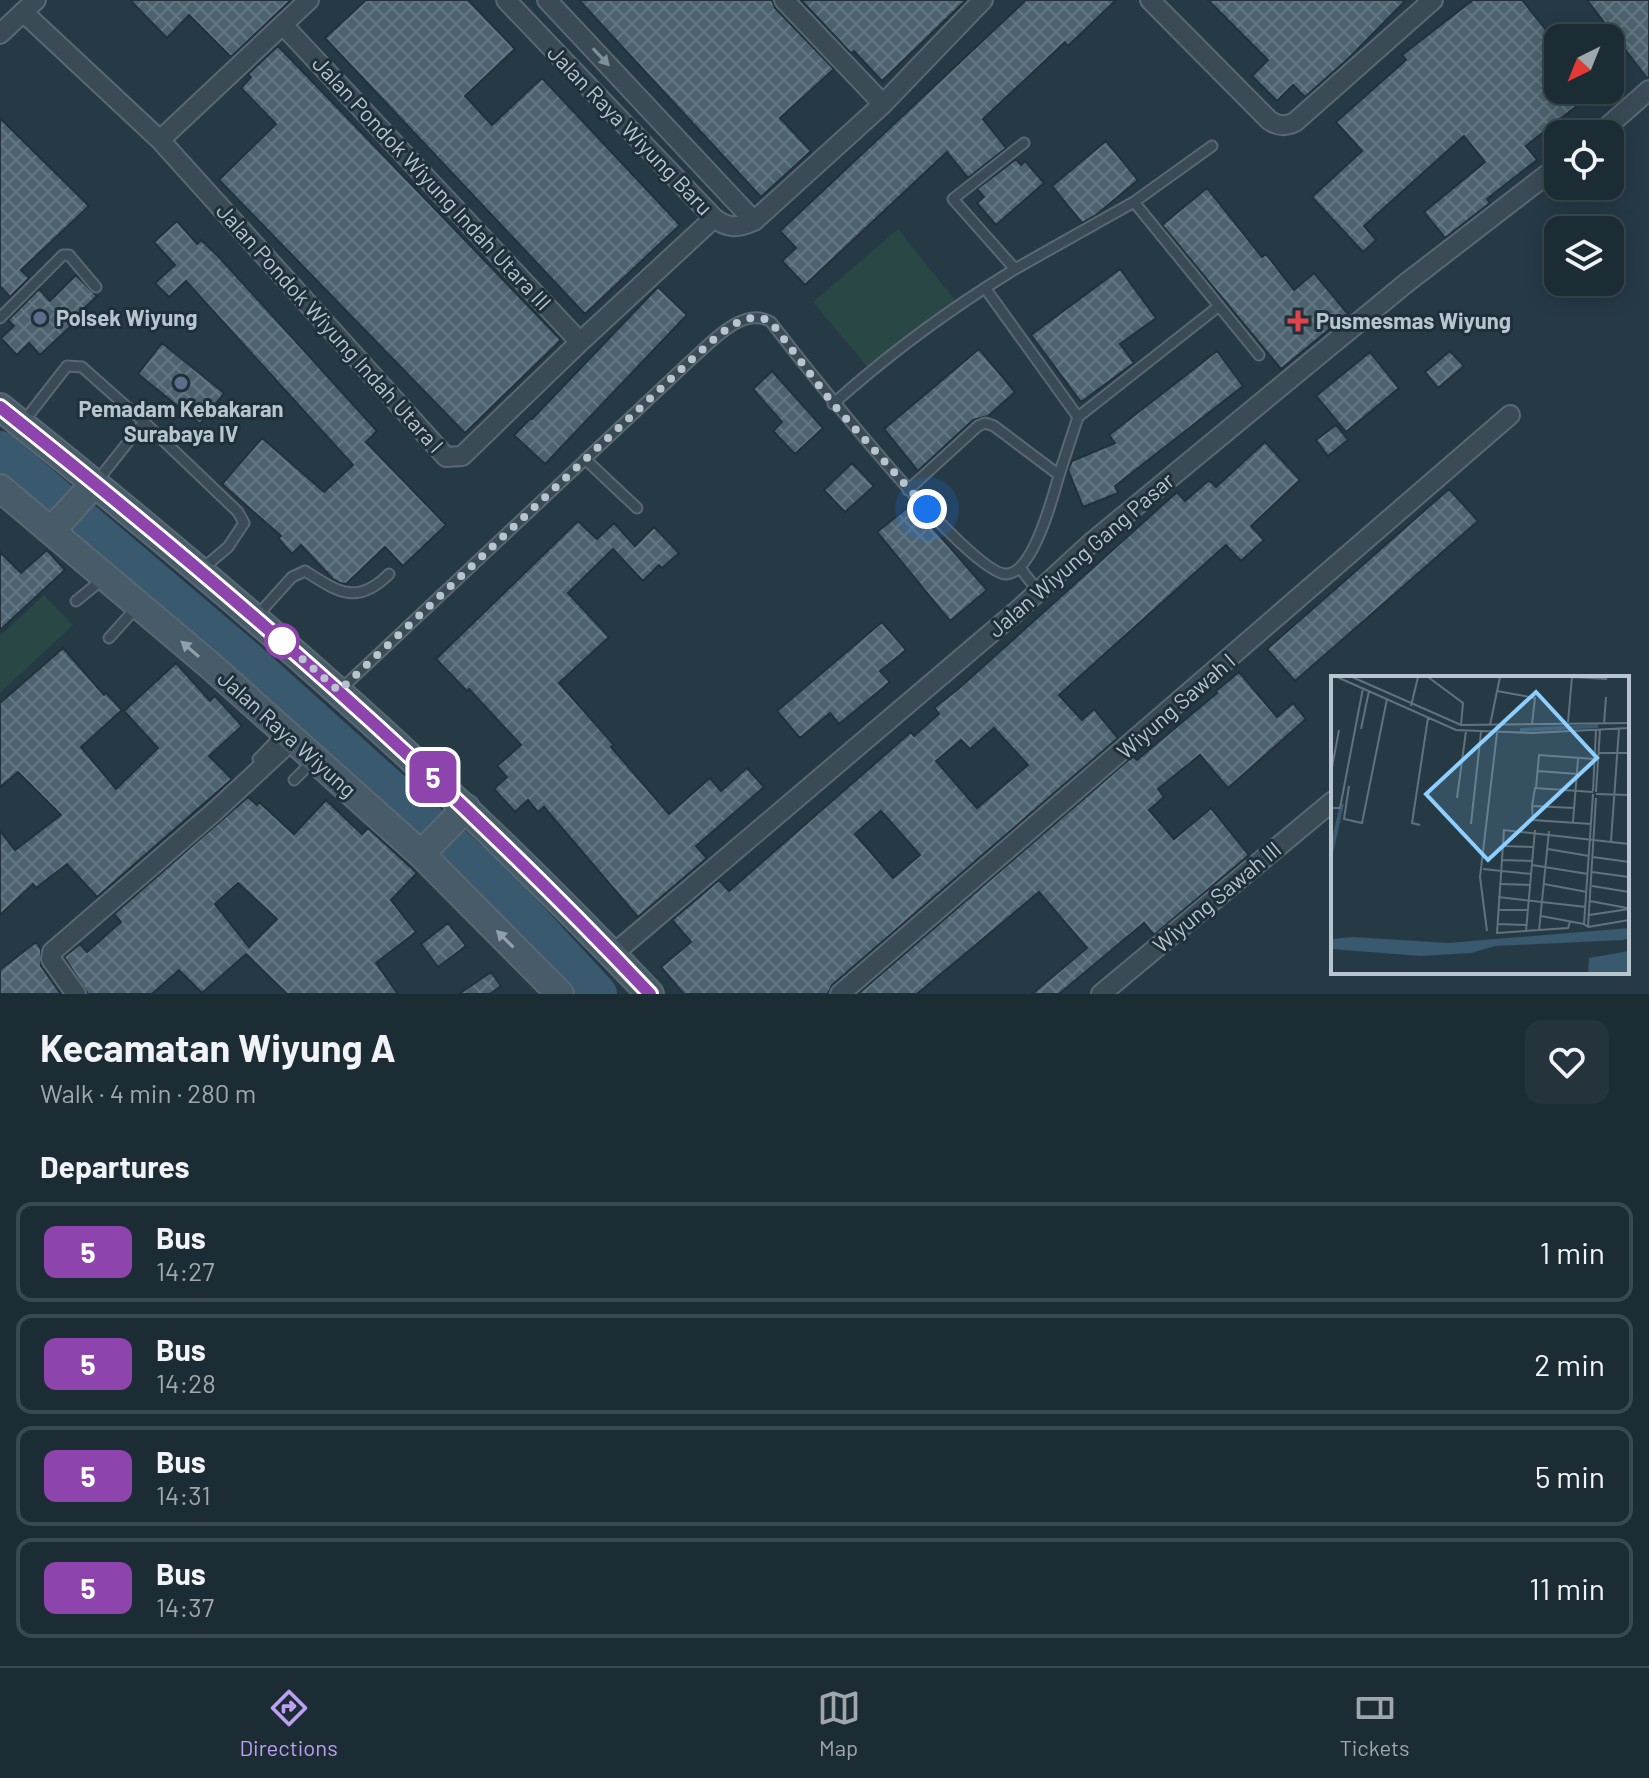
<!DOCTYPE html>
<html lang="en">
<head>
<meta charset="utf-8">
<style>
  :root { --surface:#1c2c34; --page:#25343c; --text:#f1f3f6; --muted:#a0a7ac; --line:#3a484f; --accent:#bca0f2 }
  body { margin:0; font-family:Barlow,sans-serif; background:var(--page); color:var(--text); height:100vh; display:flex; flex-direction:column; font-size:30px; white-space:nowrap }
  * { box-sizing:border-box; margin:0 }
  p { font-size:26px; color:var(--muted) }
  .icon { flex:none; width:44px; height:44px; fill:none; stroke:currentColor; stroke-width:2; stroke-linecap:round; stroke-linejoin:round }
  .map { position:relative; height:994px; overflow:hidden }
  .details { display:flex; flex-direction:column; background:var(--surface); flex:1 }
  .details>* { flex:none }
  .badge { padding:0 16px; border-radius:12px; font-size:28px; line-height:52px }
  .needle { width:52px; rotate:223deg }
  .buttons { position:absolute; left:1544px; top:24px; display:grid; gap:16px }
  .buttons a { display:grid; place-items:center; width:80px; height:80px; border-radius:16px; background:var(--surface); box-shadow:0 4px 20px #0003,0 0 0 2px var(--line); font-size:40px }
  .you { position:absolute; width:40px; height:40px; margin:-20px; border:6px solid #fff; border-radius:50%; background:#1a73e8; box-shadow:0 0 0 12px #1a73e833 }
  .map>.badge { position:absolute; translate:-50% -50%; box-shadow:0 0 0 4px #fff }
  h2 { padding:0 40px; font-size:30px; line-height:72px }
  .round { display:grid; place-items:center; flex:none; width:84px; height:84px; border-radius:16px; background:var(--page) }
  .headline { display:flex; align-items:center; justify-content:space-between; height:136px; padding:0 40px }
  h1 { font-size:38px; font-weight:700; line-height:60px }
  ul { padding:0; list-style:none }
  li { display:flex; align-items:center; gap:24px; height:100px; margin:0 16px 12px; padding:0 24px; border:4px solid var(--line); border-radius:16px }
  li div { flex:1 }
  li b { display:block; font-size:30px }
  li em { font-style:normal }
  li .badge { min-width:88px; font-weight:700; text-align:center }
  .menu { display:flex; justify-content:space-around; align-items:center; height:112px; border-top:2px solid var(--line); background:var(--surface); font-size:22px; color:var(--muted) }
  .menu a { display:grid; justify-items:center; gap:4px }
  .menu .on { color:var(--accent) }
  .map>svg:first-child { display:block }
  .garden { fill:#284745 }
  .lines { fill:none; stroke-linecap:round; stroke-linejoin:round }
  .river { stroke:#38596e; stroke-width:40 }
  .building { fill:url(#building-cross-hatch); stroke:#21323d; stroke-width:2; fill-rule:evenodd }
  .service-casing { stroke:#596872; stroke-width:13 }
  .minor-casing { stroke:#596872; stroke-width:22 }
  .secondary-casing { stroke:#596872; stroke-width:30 }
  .service { stroke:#3b4b55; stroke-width:9 }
  .minor { stroke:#3b4b55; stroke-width:18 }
  .secondary { stroke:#485b69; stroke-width:26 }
  .oneway { fill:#808e98 }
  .oneway2 { fill:#91a0ab }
  .line-casing { stroke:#fff; stroke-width:18 }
  .line { stroke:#8e44ad; stroke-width:12 }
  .walk { stroke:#b8c5ce; stroke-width:8; stroke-dasharray:0 14.4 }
  .service-dot { fill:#5c6f8a; stroke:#1f303b; stroke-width:3 }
  .health-dot { fill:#e0444e; stroke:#1f303b; stroke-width:3 }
  .stop-dot { fill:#fff; stroke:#8e44ad; stroke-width:4 }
  .labels { text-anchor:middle; stroke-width:6; stroke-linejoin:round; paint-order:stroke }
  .street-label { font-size:22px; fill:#b8c5ce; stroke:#1f303b }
  .poi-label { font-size:22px; font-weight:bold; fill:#b8c5ce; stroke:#1f303b; text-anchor:start }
  .inset-river { fill:none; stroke:#38596e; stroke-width:4 }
  .inset-road { fill:none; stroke:#60727c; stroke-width:2 }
  .view { fill:#8dcfff; fill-opacity:0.15; stroke:#8dcfff; stroke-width:4 }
  .inset-edge { fill:none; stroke:#b8c5ce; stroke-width:4 }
</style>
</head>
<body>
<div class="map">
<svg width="1649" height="994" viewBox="0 0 1649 994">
  <defs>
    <pattern id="building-cross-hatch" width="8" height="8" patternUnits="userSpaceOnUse" patternTransform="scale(2)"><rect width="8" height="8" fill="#4c626f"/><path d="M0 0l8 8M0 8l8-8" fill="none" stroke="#647782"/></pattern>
  </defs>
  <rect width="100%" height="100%" fill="#263a46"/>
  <path class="garden" d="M898,229L955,300L870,370L813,302Z
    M44,595L73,625L0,693V636Z"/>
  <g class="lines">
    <path class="river" d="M0,451L248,662L499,888L597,994"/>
  </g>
  <path class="building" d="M130,0H291L231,57L189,15L167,38Z
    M366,0H468L515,49L465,96L492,125L542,78L680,225L585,314L325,38Z
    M579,0H772L775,8L834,69L780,118L811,151L761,197Z
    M801,0H966L882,81L854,51L851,53Z
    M1026,0H1116L1068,46L1065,42L983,119L1006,148L968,178L947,152L805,285L782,261L796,248L780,231Z
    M1208,0H1406L1349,58L1305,97L1293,85L1277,101L1252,76L1268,60Z
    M1473,0H1522L1558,45V90H1597L1526,146L1537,160L1487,199L1490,203L1445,238L1424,212L1485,162L1464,136L1364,226L1376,240L1363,252L1312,197L1362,151L1336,122L1406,60L1402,55Z
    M1587,0H1649V78H1647Z
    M278,46L561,340L465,433L219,180L276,124L241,88L251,77L248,74Z
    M0,118L89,206L21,270L29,278L10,297L0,286Z
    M1106,141L1138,180L1096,215L1082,223L1052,186Z
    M1016,159L1021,165L1025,161L1044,183L996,225L977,203L984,197L977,189Z
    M1207,188L1262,257L1266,254L1294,290L1314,273L1348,314L1281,369L1162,225Z
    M177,221L197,244L201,240L218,256L377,431L366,442L446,525L403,566L385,547L346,584L340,583L333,579L301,545L292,554L278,538L281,536L222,484L262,438L324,492L353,465L186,281L169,297L155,283L175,265L154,242Z
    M1120,269L1156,318L1120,344L1134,363L1081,402L1031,335Z
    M76,275L97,296L70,322L72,325L40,355L29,343L17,355L1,338L14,326L8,320L39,289L50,301Z
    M658,287L687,315L545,464L514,435L531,418L532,419Z
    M162,343L224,393L200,424L138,374Z
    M979,349L1015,392L988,416L973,420L918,471L884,429Z
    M1217,351L1243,386L1115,486L1118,493L1083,507L1068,470L1072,461L1115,443L1109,435Z
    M1450,351L1464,366L1438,388L1425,372Z
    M1370,352L1399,388L1346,432L1316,396Z
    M772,371L823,428L795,454L773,431L782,422L753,389Z
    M1336,425L1348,440L1328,456L1316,440Z
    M1265,442L1300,480L1251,526L1264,540L1241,561L1226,545L1059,695L1082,720L1094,709L1118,738L832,985L828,994H684L661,967L691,942L672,920L719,880L729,891L911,732L914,736L939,714L934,708L957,690L1177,492L1185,501L1209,480L1216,487ZM994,728L1028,765L977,808L936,761L961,740L970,749ZM881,811L920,855L893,878L855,834Z
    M852,463L874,486L845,512L824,490Z
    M1449,489L1478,521L1295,681L1267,649Z
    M912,504L987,590L950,621L877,532Z
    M578,521L597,539L614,523L635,546L654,527L679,553L662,568L659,565L643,581L613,549L568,593L609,637L559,683L614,745L611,747L669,814L710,778L721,791L747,768L764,787L696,846L707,858L638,917L544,807L538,812L528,800L515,812L494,789L507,777L497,766L521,745L469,689L467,691L436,659Z
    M47,550L65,570L0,630V552L21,573Z
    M882,622L906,650L880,671L890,682L839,724L830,713L800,738L777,711Z
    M63,648L104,695L106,693L122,710L81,747L116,789L158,748L124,711L176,663L210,701L215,696L242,726L209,756L232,779L97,897L67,864L36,888L33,884L0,915V831L15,850L61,815L18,772L0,787V703Z
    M1239,672L1277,717L1293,703L1306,719L1228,788L1200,755L1158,789L1164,797L1149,810L1174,839L1211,808L1249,855L1154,935L1144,923L1059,994H1032L1087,948L1039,892L917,994H858L1133,756L1137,760L1217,693L1216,691Z
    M248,797L257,805L259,802L294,834L326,800L362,834L368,828L417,873L391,900L416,932L376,963L398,994H287L246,954L202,993L179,970L152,994H88L64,957L80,944L87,952L121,922L114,914ZM238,883L277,919L249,947L215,904Z
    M448,923L466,946L438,967L421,944Z
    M36,942L41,949V966L61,994H0V970Z
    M491,972L501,986L490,994H459Z"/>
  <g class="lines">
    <g class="service-casing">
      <path id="service" d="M1134,202L1259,355
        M1015,269L953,199L1024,143
        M985,288L1015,269L1134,202L1212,146
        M0,318L63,255H69L96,287
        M833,404C881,361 931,323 985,288L1078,417
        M24,421L67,366L82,367L144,422
        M585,459L637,508
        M1059,475L1078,417L1219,306
        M98,480L144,422L238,512L244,523L228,547L201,570
        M1020,568L1038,591
        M76,601L103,579
        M256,617L292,577L305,571C338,592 357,606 389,574
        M109,638L137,607
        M339,691L691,360C711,343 743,305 771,322C799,359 970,577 1007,574C1033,572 1053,497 1059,475L994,426L985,423L978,426L908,490
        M258,759L282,734
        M294,780L313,761"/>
    </g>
    <g class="minor-casing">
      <path id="minor" d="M506,0L714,218C728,229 738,228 754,221L883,104L983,0
        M547,0L754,221
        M784,0L883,104
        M1150,0L1269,120C1277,126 1285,127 1295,122L1433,0
        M23,12L160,140L446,457L462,456L580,342L714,218
        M283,25L580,342
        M0,34L36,0
        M1599,134L1649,90
        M160,140L309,0
        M612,955L1017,611L1091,543L1405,284L1558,166
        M76,994L51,959L52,952L214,812L293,739
        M840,994L1510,415
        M1101,994L1333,801"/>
    </g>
    <g class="secondary-casing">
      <path id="secondary" d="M0,407C229,590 449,781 650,994
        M0,488L212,667L421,854L560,994
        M51,531L95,483
        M421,854L466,808"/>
    </g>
    <use href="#service" class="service"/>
    <use href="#minor" class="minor"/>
    <use href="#secondary" class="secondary"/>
  </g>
  <defs><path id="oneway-solid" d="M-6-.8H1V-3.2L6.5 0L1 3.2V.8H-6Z" transform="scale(2)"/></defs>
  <use class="oneway" href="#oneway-solid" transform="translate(601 57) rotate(47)"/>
  <g class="oneway2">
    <use href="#oneway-solid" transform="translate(190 649) rotate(-139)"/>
    <use href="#oneway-solid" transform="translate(505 939) rotate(-135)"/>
  </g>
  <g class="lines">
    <g class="line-casing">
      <path id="line" d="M0,407C229,589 449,781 650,994"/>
    </g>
    <use href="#line" class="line"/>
    <path class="walk" d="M282,641L276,636L339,691L691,360C711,343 743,305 771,322L833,404L927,509"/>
  </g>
  <g class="service-dot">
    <circle cx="40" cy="318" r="8"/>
    <circle cx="181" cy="383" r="8"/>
  </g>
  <path class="health-dot" d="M1294 309h8v8h8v8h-8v8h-8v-8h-8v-8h8z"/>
  <circle class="stop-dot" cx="282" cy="641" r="16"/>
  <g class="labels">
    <g class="street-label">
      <text transform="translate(630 130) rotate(46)" y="8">Jalan Raya Wiyung Baru</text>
      <text transform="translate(432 183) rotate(47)" y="8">Jalan Pondok Wiyung Indah Utara III</text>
      <text transform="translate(330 328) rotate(48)" y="8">Jalan Pondok Wiyung Indah Utara I</text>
      <text transform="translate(1081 555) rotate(-41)" y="8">Jalan Wiyung Gang Pasar</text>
      <text transform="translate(1176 706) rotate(-41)" y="8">Wiyung Sawah I</text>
      <text transform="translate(287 734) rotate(42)" y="8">Jalan Raya Wiyung</text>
      <text transform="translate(1217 897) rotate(-40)" y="8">Wiyung Sawah III</text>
    </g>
    <g class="poi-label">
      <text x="56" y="326">Polsek Wiyung</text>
      <text x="1316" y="329">Pusmesmas Wiyung</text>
      <text x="181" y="417" text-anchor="middle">Pemadam Kebakaran<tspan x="181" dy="25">Surabaya IV</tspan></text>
    </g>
  </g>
  <g transform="translate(1331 676)">
    <rect width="298" height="298" fill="#263a46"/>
    <path d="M298,252V262L292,264L164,270L140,277L90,280L0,273V263L22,261L117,267ZM298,275V297H257L258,282Z" fill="#38596e"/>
    <path class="inset-river" d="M189,54L267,50M0,177L11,128"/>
    <path class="inset-road" d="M6,1L125,54L201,57L298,52M21,1L130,49L298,47M97,1L132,27L130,49M241,1L276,3M166,15L204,22L201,48M80,30L87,1M237,46L241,1M273,48L275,21M159,49L169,1M30,53L38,15M268,77H298M207,95L246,98M0,97L8,54M18,110L13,143L31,147L56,23M205,112L208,79L264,83M262,115L265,54M265,116L269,54M265,118L298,119M126,122L135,55M202,130L243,132M0,132H9L32,12M242,146L247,83M140,148L150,56M260,148L202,144L201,130L204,112L262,116M89,149L81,147L97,42M280,165L288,53M171,170L203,171M217,173L258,180M262,181L298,186M170,184L201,185M201,189L257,198M152,193L201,198M261,196L298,201M168,208L200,209M213,208L256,216M261,210L298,216M167,221L255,231M259,225L296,232M167,234H197M258,239L298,233M210,240L253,248M239,246L237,252L166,257L173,154L298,168M166,248L195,249M257,251L253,248L262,118M257,251L265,122M257,251L298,244M156,255L149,201L166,57M195,255L204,154M208,255L218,155"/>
    <path class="view" d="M205,16L266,82L157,184L95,118Z"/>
    <rect width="298" height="298" class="inset-edge"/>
  </g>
</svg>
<div class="buttons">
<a><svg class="needle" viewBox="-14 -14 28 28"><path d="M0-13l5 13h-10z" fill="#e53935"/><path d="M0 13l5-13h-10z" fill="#a0a7ac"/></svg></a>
<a><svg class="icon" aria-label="locate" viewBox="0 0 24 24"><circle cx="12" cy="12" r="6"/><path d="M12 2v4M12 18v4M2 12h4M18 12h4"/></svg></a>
<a><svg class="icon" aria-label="layers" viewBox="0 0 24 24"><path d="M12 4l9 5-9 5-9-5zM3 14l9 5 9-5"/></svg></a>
</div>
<div class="you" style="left:927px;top:509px"></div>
<b class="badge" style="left:433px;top:777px;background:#8e44ad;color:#fff">5</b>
</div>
<section class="details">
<div class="headline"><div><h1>Kecamatan Wiyung A</h1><p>Walk · 4 min · 280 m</p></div><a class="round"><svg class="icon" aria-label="heart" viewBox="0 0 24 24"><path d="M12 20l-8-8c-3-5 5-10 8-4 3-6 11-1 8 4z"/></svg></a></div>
<h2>Departures</h2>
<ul>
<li><span class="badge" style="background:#8e44ad;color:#fff">5</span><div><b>Bus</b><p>14:27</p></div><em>1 min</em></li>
<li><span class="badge" style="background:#8e44ad;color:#fff">5</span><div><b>Bus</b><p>14:28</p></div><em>2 min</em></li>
<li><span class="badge" style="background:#8e44ad;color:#fff">5</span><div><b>Bus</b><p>14:31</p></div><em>5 min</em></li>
<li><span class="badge" style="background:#8e44ad;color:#fff">5</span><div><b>Bus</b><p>14:37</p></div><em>11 min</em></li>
</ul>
</section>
<nav class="menu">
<a class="on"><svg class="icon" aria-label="directions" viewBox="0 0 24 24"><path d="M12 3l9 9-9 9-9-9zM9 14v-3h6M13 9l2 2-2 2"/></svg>Directions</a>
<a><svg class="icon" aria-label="map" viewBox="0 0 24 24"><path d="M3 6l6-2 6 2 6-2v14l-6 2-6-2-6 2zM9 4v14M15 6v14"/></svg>Map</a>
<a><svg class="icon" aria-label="tickets" viewBox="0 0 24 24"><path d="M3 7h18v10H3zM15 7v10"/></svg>Tickets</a>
</nav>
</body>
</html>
